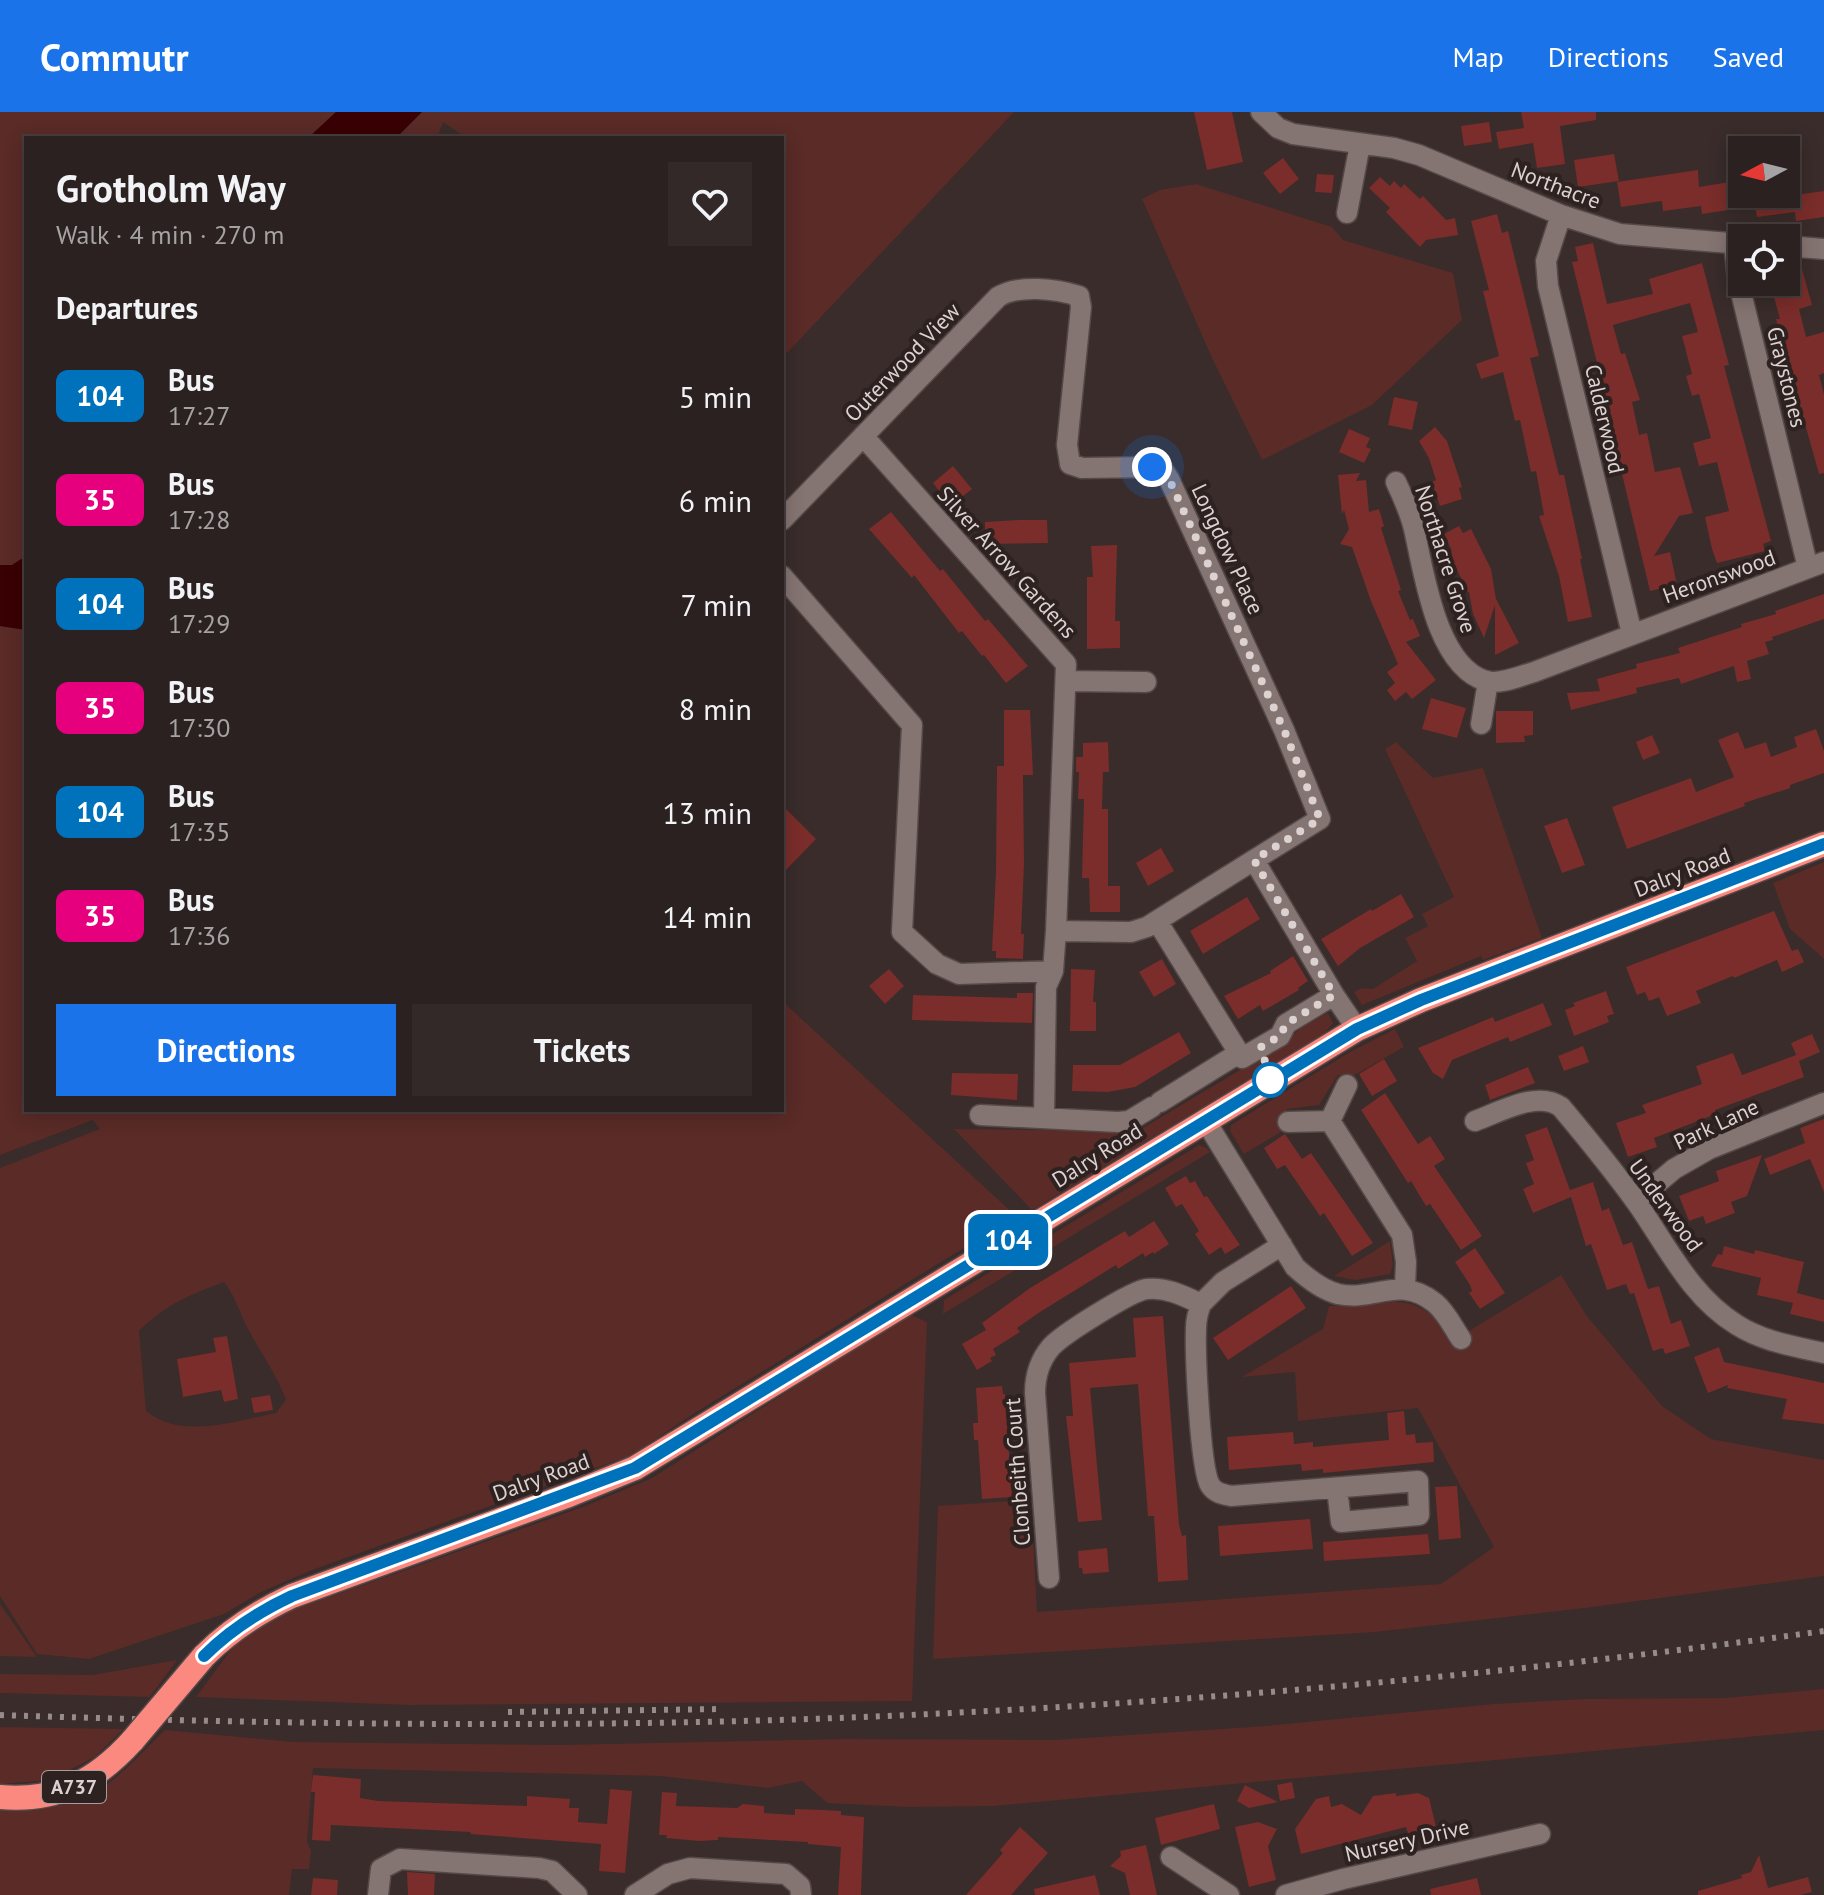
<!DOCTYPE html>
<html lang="en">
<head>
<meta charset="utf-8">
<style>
  :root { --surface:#2b2120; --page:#332929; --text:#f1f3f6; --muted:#a6a3a5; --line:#473e3e; --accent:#1a73e8 }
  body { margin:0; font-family:"PT Sans",sans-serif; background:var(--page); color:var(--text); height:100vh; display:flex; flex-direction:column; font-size:30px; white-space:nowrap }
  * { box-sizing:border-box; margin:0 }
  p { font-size:26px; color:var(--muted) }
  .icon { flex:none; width:44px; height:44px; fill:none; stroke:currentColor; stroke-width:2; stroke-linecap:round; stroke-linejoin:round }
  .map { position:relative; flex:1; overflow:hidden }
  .details { position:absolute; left:24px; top:24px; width:760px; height:976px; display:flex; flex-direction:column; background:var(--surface); border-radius:0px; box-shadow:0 4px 20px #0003,0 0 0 2px var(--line) }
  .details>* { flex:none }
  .badge { padding:0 16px; border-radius:12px; font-size:28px; line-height:52px }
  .needle { width:52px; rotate:263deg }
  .tools { position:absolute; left:1728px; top:24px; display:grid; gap:16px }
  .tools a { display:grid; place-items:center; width:72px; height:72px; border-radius:0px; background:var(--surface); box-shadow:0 4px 20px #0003,0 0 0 2px var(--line); font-size:40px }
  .you { position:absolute; width:40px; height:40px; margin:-20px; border:6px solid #fff; border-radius:50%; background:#1a73e8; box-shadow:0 0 0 12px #1a73e833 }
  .map>.badge { position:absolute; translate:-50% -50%; box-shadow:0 0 0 4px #fff }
  h2 { padding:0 32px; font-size:30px; line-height:72px }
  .round { display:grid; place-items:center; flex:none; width:84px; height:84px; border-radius:0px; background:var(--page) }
  .summary { display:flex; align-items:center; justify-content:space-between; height:136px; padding:0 32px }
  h1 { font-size:38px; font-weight:700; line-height:60px }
  .button { display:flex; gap:16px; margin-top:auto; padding:16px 32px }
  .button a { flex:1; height:92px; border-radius:0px; background:var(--accent); color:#fff; font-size:32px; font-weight:700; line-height:92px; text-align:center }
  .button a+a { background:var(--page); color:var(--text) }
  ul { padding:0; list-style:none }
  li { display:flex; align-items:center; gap:24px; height:104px; padding:0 32px }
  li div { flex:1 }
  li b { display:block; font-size:30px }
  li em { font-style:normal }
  li .badge { min-width:88px; font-weight:700; text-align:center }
  header { display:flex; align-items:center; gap:48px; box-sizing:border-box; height:112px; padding:0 40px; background:var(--accent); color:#fff }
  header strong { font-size:38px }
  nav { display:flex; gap:44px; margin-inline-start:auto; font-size:28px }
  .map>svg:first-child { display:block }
  .green { fill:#5a2b27; fill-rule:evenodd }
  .water { fill:#390103 }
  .building { fill:#7a2d2a }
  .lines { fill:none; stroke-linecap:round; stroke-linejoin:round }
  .minor-casing { stroke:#544948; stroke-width:23 }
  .highway-casing { stroke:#544948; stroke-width:27 }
  .minor { stroke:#847472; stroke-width:20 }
  .highway { stroke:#fc8980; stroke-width:24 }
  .rail { stroke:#968c8a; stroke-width:6; stroke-dasharray:4 8; stroke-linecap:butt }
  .highway-bridge-casing { stroke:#544948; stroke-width:27; stroke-linecap:butt }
  .highway-bridge { stroke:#fc8980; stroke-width:24 }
  .line-casing { stroke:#fff; stroke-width:18 }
  .line { stroke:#0072bc; stroke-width:12 }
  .walk { stroke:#dbd2d1; stroke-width:8; stroke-dasharray:0 14.4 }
  .stop-dot { fill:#fff; stroke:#0072bc; stroke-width:4 }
  .labels { text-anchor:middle; stroke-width:8; stroke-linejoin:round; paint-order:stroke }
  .shield { fill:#2e2220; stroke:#a79d9c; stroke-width:2 }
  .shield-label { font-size:20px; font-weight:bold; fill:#dbd2d1 }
  .street-label { font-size:22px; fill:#dbd2d1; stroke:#2e2220 }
</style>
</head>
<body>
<header>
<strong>Commutr</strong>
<nav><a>Map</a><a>Directions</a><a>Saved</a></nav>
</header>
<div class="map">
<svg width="1824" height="1783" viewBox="0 0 1824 1783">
  <rect width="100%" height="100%" fill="#392c2a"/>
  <path class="green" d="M0,0H336L308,26H26V444L12,453H0Z
    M422,0H1014L787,241L782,238V26H467L443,10L438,24L440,26H396Z
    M1196,72L1332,115L1343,128L1453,161L1462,208L1372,293L1262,348L1212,246L1142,87L1160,78Z
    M0,514L26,518V998H782V889L1016,1104L693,1302L632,1343L312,1458L261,1480L224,1502L89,1547L37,1542L0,1484V1056L100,1017L93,1008L0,1043ZM224,1170C235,1184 239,1199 247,1215C261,1242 275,1259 286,1288L276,1301C234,1309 182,1328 146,1299L139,1219C165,1193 189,1183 224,1170Z
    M1396,630L1433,666L1483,656L1542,826L1483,848L1481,844L1362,893L1354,880L1362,876L1373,877L1417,849L1405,826L1428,814L1422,802L1454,785L1385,637Z
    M1824,750V847L1790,817L1773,771Z
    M1328,901L1333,911L1324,922L1032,1098L954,1017L1138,1019L1280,934L1301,916Z
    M1395,917L1404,935L1351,965L1338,963L1319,993L1287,997L1281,1006L1284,1018L1244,1042L1230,1019L1231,1013L1350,940Z
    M1199,1033L1207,1036L1210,1040L943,1202L944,1188Z
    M1390,1129L1393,1153L1390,1162L1355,1168L1334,1164Z
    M1561,1163L1587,1204L1662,1294L1711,1327L1824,1348V1464L1585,1496L1375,1520L933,1547L938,1394L1025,1388V1419L1033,1427L1037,1500L1441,1472L1494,1435L1418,1296L1298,1309L1295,1260L1242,1265L1323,1217L1329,1194C1389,1196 1412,1170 1454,1228Z
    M909,1202L927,1210L912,1589L409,1593L196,1585L236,1531L282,1502L583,1395L652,1366Z
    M0,1492L37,1545L0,1544Z
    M177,1548L150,1585L0,1581V1562L93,1563Z
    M1824,1577V1618L993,1694L908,1695L827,1691L802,1669L768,1676L660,1664L313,1656L307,1729L311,1739L309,1757H292L289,1783H0V1697C23,1697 47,1697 70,1691C108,1681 138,1644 165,1618L293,1630L559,1633L845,1627L1054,1628L1266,1614L1494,1592L1584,1587L1724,1586Z
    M0,1615L123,1617L95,1645L50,1668L0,1672Z"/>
  <path class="water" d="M336,0H422L396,26H308Z
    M26,444V518L0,514V453H12Z"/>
  <path class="building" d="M1194,0H1232L1243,50L1207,58Z
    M1521,0H1596V8L1560,14L1565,52L1537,56L1533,31L1499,37L1496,20L1524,16Z
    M1489,10L1492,30L1464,34L1461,14Z
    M1614,42L1619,69L1578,75L1574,48Z
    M1283,46L1299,67L1280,82L1263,61Z
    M1698,58L1699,75L1742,68V82H1780L1781,85L1824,79V105L1796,109L1795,100L1757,105L1755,94L1702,102L1701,94L1663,99L1662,89L1621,95L1617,70Z
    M1317,62L1334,63L1332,81L1315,80Z
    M1380,65L1390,74L1394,69L1401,76L1404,72L1420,87L1423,84L1446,108L1455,106L1458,123L1426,128L1420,135L1386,100L1390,96L1369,76Z
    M1497,102L1502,121L1508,119L1539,244L1530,246L1559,363H1564L1582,447H1580L1592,505L1568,510L1559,464L1539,404L1544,403L1536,359L1531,360L1520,308L1515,309L1503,260L1481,267L1476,252L1499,244L1483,179L1489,178L1471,109Z
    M1593,131L1607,192L1653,182L1649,167L1702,151L1729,253L1724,254L1771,429L1763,432L1765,439L1717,451L1712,437L1705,405L1729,399L1717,350L1699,354L1693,331L1711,326L1699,282L1692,284L1686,264L1692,262L1682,224L1698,220L1690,191L1613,213L1621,242L1625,241L1640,288L1632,290L1639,323L1647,321L1655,360L1680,355L1693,401L1679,404L1654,444L1670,440L1677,473L1650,479L1622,362L1620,363L1595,256L1598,255L1572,150L1578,149L1575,135Z
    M1800,150L1812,193L1799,197L1806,225L1824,220V261L1819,263L1824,283V361L1819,362L1783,233L1776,207H1780L1770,170H1786V154Z
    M1394,285L1418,290L1412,318L1388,313Z
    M1435,315L1447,329L1462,375L1459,376L1462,387L1440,394L1432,370L1436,368L1429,346L1419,329Z
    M1349,317L1370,326L1366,335L1371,337L1364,351L1339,340Z
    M953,354L972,377L951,394L933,371Z
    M1360,361L1356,369L1366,368L1369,400L1379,397L1384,414L1381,416L1401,478L1398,479L1410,508L1413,507L1420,524L1406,530L1436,568L1412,587L1406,580L1395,589L1387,578L1395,571L1387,560L1398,552L1371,489L1352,435L1340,432L1349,417L1344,398L1342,402L1338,363Z
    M891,400L940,459L943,457L985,509L988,507L1028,554L1006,571L984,543L982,544L962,519L959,521L914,463L912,466L869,417Z
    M1020,408H1047L1048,431L985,432V410Z
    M1459,414L1463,421L1471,417L1491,457L1496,487L1519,531L1495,543V493L1484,526L1473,502L1469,480L1463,481L1461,466L1448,441L1452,439L1444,422Z
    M1117,433L1115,509H1120V536L1087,537V465H1093L1091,434Z
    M1824,482V507L1772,525L1773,528L1765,530L1769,542L1747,549L1751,567L1737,570L1734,554L1681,572L1679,566L1636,576L1637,581L1571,598L1567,581L1600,579L1597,567L1637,556L1636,552L1680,541L1678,536L1742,515L1741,512L1776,502L1775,499Z
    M1431,586L1466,596L1457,626L1422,617Z
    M1004,598H1030L1033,663H1023L1024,752L1021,822H1024L1023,847L996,846V839H992L996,759L997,654H1004Z
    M1496,599H1533V623L1524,624L1525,630L1496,631Z
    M1816,617L1824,639V661L1790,673V676L1744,691L1745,694L1627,737L1612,695L1691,666L1696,680L1734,665L1718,628L1738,620L1745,637L1766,630L1771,645L1797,635L1794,625Z
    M1652,623L1660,641L1643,648L1636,630Z
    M1108,630L1109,660H1103L1102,697H1108V774H1120V800H1090L1089,766H1082L1084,687H1078L1079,660H1076V645H1083V631Z
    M782,693L816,727L782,762Z
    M1567,706L1585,753L1562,761L1544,714Z
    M1161,736L1174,759L1148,774L1136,751Z
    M1401,782L1414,805L1360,836L1338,854L1321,827L1371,797L1372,799Z
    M1247,785L1260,807L1203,842L1190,819Z
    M1774,799L1792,839L1798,837L1804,850L1782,860L1777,848L1734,866L1733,864L1696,879L1701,891L1667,904L1659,885L1649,889L1645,880L1637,883L1626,855Z
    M1293,844L1308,869L1298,876L1299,878L1263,899L1260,893L1238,907L1224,884L1271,861L1270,859Z
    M1162,847L1176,872L1154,885L1139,860Z
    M889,857L904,874L885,892L869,874Z
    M1071,857L1095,858L1093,890H1096V919H1070Z
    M1606,879L1614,902L1607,904L1609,910L1574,924L1565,898L1575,894L1573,891Z
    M1017,881H1033L1032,911L912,908L913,883L1017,886Z
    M1543,891L1552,913L1510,930L1508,925L1452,948L1443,967L1433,961L1418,936L1493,905L1495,910Z
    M1179,920L1191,941L1135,975L1108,980L1072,979L1073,953H1120Z
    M1812,922L1820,940L1799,949L1804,965L1715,998L1716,1002L1654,1026L1657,1035L1628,1045L1616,1011L1646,1001L1642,993L1702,972L1696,954L1733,941L1742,963L1796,943L1791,931Z
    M1583,934L1589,950L1564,959L1558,944Z
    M1384,947L1397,969L1372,984L1359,962Z
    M1528,955L1535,971L1490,988L1485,973Z
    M952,961L1018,962L1017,988L951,983Z
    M1385,981L1418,1032L1430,1024L1445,1047L1434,1054L1482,1124L1461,1138L1430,1092L1426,1094L1411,1069L1408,1071L1361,998Z
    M1824,1007V1080L1810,1047L1770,1063L1764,1047L1805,1031L1800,1016Z
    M1547,1015L1570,1078L1593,1070L1602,1099L1609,1096L1623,1133L1632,1130L1648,1177L1659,1174L1671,1212L1681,1208L1690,1234L1665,1242L1663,1236L1653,1239L1634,1181L1630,1182L1626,1172L1607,1178L1591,1132L1586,1134L1571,1085L1533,1101L1523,1077L1534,1072L1526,1051L1534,1048L1525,1023Z
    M1285,1022L1302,1047L1311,1041L1373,1131L1352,1144L1324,1101L1320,1104L1285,1053L1277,1057L1264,1036Z
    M1762,1043L1747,1084L1731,1090L1735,1101L1706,1112L1703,1104L1689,1109L1679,1084L1719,1069L1716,1059Z
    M1186,1064L1190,1071L1195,1069L1204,1085L1207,1084L1240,1133L1225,1142L1221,1135L1209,1143L1195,1122L1199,1119L1182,1092L1176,1095L1165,1076Z
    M1154,1109L1169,1132L1154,1142L1153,1140L1145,1145L1143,1141L1118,1157L1116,1153L1040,1200L1017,1216L1020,1220L993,1237L996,1243L990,1246L992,1249L977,1258L962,1232L986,1218L982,1211L1030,1176L1098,1135L1125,1119L1129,1125Z
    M1724,1134L1754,1142L1755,1138L1804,1150L1797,1181L1824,1188V1210L1790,1202L1793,1191L1757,1183L1761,1166L1711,1154L1718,1142L1722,1143Z
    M1475,1136L1505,1181L1480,1197L1469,1181L1472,1179L1470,1173L1455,1150Z
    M1291,1174L1306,1196L1228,1248L1213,1226Z
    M1163,1204L1179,1413L1182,1424L1186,1423L1188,1468L1158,1470L1154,1404H1148L1138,1272L1090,1276L1102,1408L1078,1410L1066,1304H1073L1069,1251L1136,1245L1133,1206Z
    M227,1224L238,1287L224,1290L221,1278L183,1285L177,1247L216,1240L213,1226Z
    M1719,1235L1724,1250L1824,1271V1312L1782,1307L1787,1287L1727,1276L1728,1273L1708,1281L1694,1245Z
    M1002,1274L1003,1282H1005L1012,1385L982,1387L978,1328H974L973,1311H978L976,1276Z
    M270,1283L273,1298L254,1301L251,1286Z
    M1404,1299L1406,1323L1415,1322L1416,1331L1433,1330L1434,1350L1323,1361V1357L1302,1359L1301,1352L1229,1358L1227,1325L1293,1320L1294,1332L1313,1330V1335L1389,1328L1387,1301Z
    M1457,1374L1461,1426L1439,1428L1435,1375Z
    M1310,1407L1313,1437L1220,1444L1218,1414Z
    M1428,1422L1430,1442L1324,1449L1323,1430Z
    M1107,1436L1109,1460L1083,1462L1082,1456H1079L1078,1439Z
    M313,1663L361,1667L360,1686L378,1689L527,1694V1684L570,1687L569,1696H579L578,1710L607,1712L610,1677L632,1679L625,1761L599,1759L601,1732L470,1722L471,1720L331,1713L330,1729L312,1728L315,1680H311Z
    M1292,1670L1295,1686L1280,1689L1277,1673Z
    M1245,1673L1278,1690L1249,1696L1237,1689Z
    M662,1680L677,1681L676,1694L737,1696L743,1692L764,1694V1701L795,1703V1697L824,1698L841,1699V1703L864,1705L861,1783H838L841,1735L808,1732V1730L718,1725V1728L699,1729L666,1726L667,1723H659Z
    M1396,1681V1684L1418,1681L1429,1686L1436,1715L1408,1722L1406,1715L1301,1742L1295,1717L1316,1687L1329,1684L1331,1695L1342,1692L1361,1703L1373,1684Z
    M1214,1692L1220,1717L1161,1733L1155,1706Z
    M1258,1710L1277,1717L1268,1734L1276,1768L1249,1775L1235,1715Z
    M1020,1715L1048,1741L1011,1783H966L1003,1741L1000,1738Z
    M1146,1733L1157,1783H1130L1125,1761L1110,1754L1121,1744L1120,1739Z
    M1759,1743L1768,1776L1808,1765L1812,1780L1800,1783H1698V1779L1742,1766L1741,1763L1751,1760Z
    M407,1760L435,1762L434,1783H408Z
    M1095,1763L1100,1783H1035L1034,1777Z
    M313,1766L338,1768L337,1783H311Z
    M1477,1766L1481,1783H1431L1430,1777Z"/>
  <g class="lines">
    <g class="minor-casing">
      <path id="minor" d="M1261,0L1278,16L1293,22L1394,36L1419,43L1561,103L1620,122L1742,132
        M1347,101L1360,32
        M1561,103L1546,149L1548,174L1632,522
        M1734,131L1738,168L1808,456
        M1786,134L1824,137
        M863,324L1066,552L1056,819
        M1396,370C1403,385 1410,400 1414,417C1424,460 1436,554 1486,569C1500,573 1520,564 1534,560L1824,450
        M782,408L998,185C1018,172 1057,177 1079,184L1081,195L1067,333L1070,352L1082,356L1152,355L1163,358L1169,367L1284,618L1320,707L1254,748
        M782,464L912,613L902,820L937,852L959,862L1053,859
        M1067,569L1146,570
        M1481,612L1488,569
        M1157,809L1242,946L1280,924L1286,912L1334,883
        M1160,990L1239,941
        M980,1003L1118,1010L1129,1009L1152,995
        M1044,1006L1046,875L1053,859L1056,819L1131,820L1147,815L1254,748L1334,883L1357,917
        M1205,1008L1295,1155C1307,1166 1322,1178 1338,1182C1375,1190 1399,1162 1435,1191C1446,1200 1453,1215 1461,1227
        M1330,1009L1402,1123L1406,1150L1405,1176
        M1475,1009C1500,1000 1537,978 1561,995C1587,1026 1613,1058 1637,1091C1667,1134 1691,1185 1737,1213C1764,1230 1794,1234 1824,1241
        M1288,1010L1330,1009L1347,973
        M1636,1089L1674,1057L1709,1037L1824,991
        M1201,1192C1198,1200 1196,1208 1196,1216C1195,1241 1200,1356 1210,1373C1215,1381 1222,1382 1231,1384L1418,1369L1419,1403L1341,1410L1337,1376
        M1049,1466L1035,1281C1035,1264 1040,1248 1051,1235C1063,1222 1131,1179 1147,1177C1167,1175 1184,1184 1201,1192L1223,1170L1282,1133
        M1171,1745L1229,1783
        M378,1783L381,1757L400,1747L539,1756L552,1759L577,1783
        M635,1783L668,1762L690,1756L786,1762L800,1774L801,1783
        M1286,1783L1343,1767L1540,1722"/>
    </g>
    <g class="highway-casing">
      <path id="highway" d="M204,1544C230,1518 260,1499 292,1484L569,1383L635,1356L1357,917L1421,888L1824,732
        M0,1685C57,1690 96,1669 133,1628"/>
    </g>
    <use href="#minor" class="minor"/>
    <use href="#highway" class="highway"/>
    <path class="rail" d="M508,1600L724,1597
      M0,1603C303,1613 607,1617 909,1603C1215,1589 1521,1561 1824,1519"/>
    <g class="highway-bridge-casing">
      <path id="highway-bridge" d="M133,1628L204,1544"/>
    </g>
    <use href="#highway-bridge" class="highway-bridge"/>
  </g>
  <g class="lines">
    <g class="line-casing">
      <path id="line" d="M204,1544C230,1518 260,1499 292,1484L635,1356L1357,917L1421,888L1824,732"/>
    </g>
    <use href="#line" class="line"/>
    <path class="walk" d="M1152,355L1163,358L1169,367L1284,618L1320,707L1254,748L1334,883L1286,912L1280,924L1261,935L1270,968"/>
  </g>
  <circle class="stop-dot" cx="1270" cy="968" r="16"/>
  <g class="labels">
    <rect class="shield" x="42" y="1659" width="64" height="32" rx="6"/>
    <g class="shield-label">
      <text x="74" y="1682">A737</text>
    </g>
    <g class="street-label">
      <text transform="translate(1556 73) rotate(21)" y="8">Northacre</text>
      <text transform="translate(902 250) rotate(-46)" y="8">Outerwood View</text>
      <text transform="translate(1787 265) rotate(76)" y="8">Graystones</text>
      <text transform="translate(1605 307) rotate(77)" y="8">Calderwood</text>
      <text transform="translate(1228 437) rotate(65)" y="8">Longdow Place</text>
      <text transform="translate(1446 447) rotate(72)" y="8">Northacre Grove</text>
      <text transform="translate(1007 450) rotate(48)" y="8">Silver Arrow Gardens</text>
      <text transform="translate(1719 464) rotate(-20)" y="8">Heronswood</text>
      <text transform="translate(1682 760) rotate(-21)" y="8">Dalry Road</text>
      <text transform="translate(1716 1012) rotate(-25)" y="8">Park Lane</text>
      <text transform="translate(1097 1043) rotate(-32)" y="8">Dalry Road</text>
      <text transform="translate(1666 1093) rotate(54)" y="8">Underwood</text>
      <text transform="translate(1017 1360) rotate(-94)" y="8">Clonbeith Court</text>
      <text transform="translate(541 1365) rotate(-20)" y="8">Dalry Road</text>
      <text transform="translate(1407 1728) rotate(-13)" y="8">Nursery Drive</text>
    </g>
  </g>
</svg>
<div class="tools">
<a><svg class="needle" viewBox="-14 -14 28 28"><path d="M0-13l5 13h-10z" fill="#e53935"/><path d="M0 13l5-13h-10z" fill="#a6a3a5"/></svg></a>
<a><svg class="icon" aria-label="locate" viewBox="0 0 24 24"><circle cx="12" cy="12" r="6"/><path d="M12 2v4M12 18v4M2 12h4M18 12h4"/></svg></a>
</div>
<div class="you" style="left:1152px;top:355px"></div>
<b class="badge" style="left:1008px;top:1128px;background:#0072bc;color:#fff">104</b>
<section class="details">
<div class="summary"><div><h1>Grotholm Way</h1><p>Walk · 4 min · 270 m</p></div><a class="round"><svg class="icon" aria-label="heart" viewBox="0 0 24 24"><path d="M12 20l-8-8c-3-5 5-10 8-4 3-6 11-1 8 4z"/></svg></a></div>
<h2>Departures</h2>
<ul>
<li><span class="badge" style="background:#0072bc;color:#fff">104</span><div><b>Bus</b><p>17:27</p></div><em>5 min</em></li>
<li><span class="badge" style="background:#e6007e;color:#fff">35</span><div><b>Bus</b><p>17:28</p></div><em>6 min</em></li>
<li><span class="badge" style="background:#0072bc;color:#fff">104</span><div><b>Bus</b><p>17:29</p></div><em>7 min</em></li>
<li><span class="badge" style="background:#e6007e;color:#fff">35</span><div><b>Bus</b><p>17:30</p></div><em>8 min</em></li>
<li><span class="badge" style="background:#0072bc;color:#fff">104</span><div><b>Bus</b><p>17:35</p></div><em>13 min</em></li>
<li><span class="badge" style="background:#e6007e;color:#fff">35</span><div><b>Bus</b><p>17:36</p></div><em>14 min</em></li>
</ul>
<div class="button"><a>Directions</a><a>Tickets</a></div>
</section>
</div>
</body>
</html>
